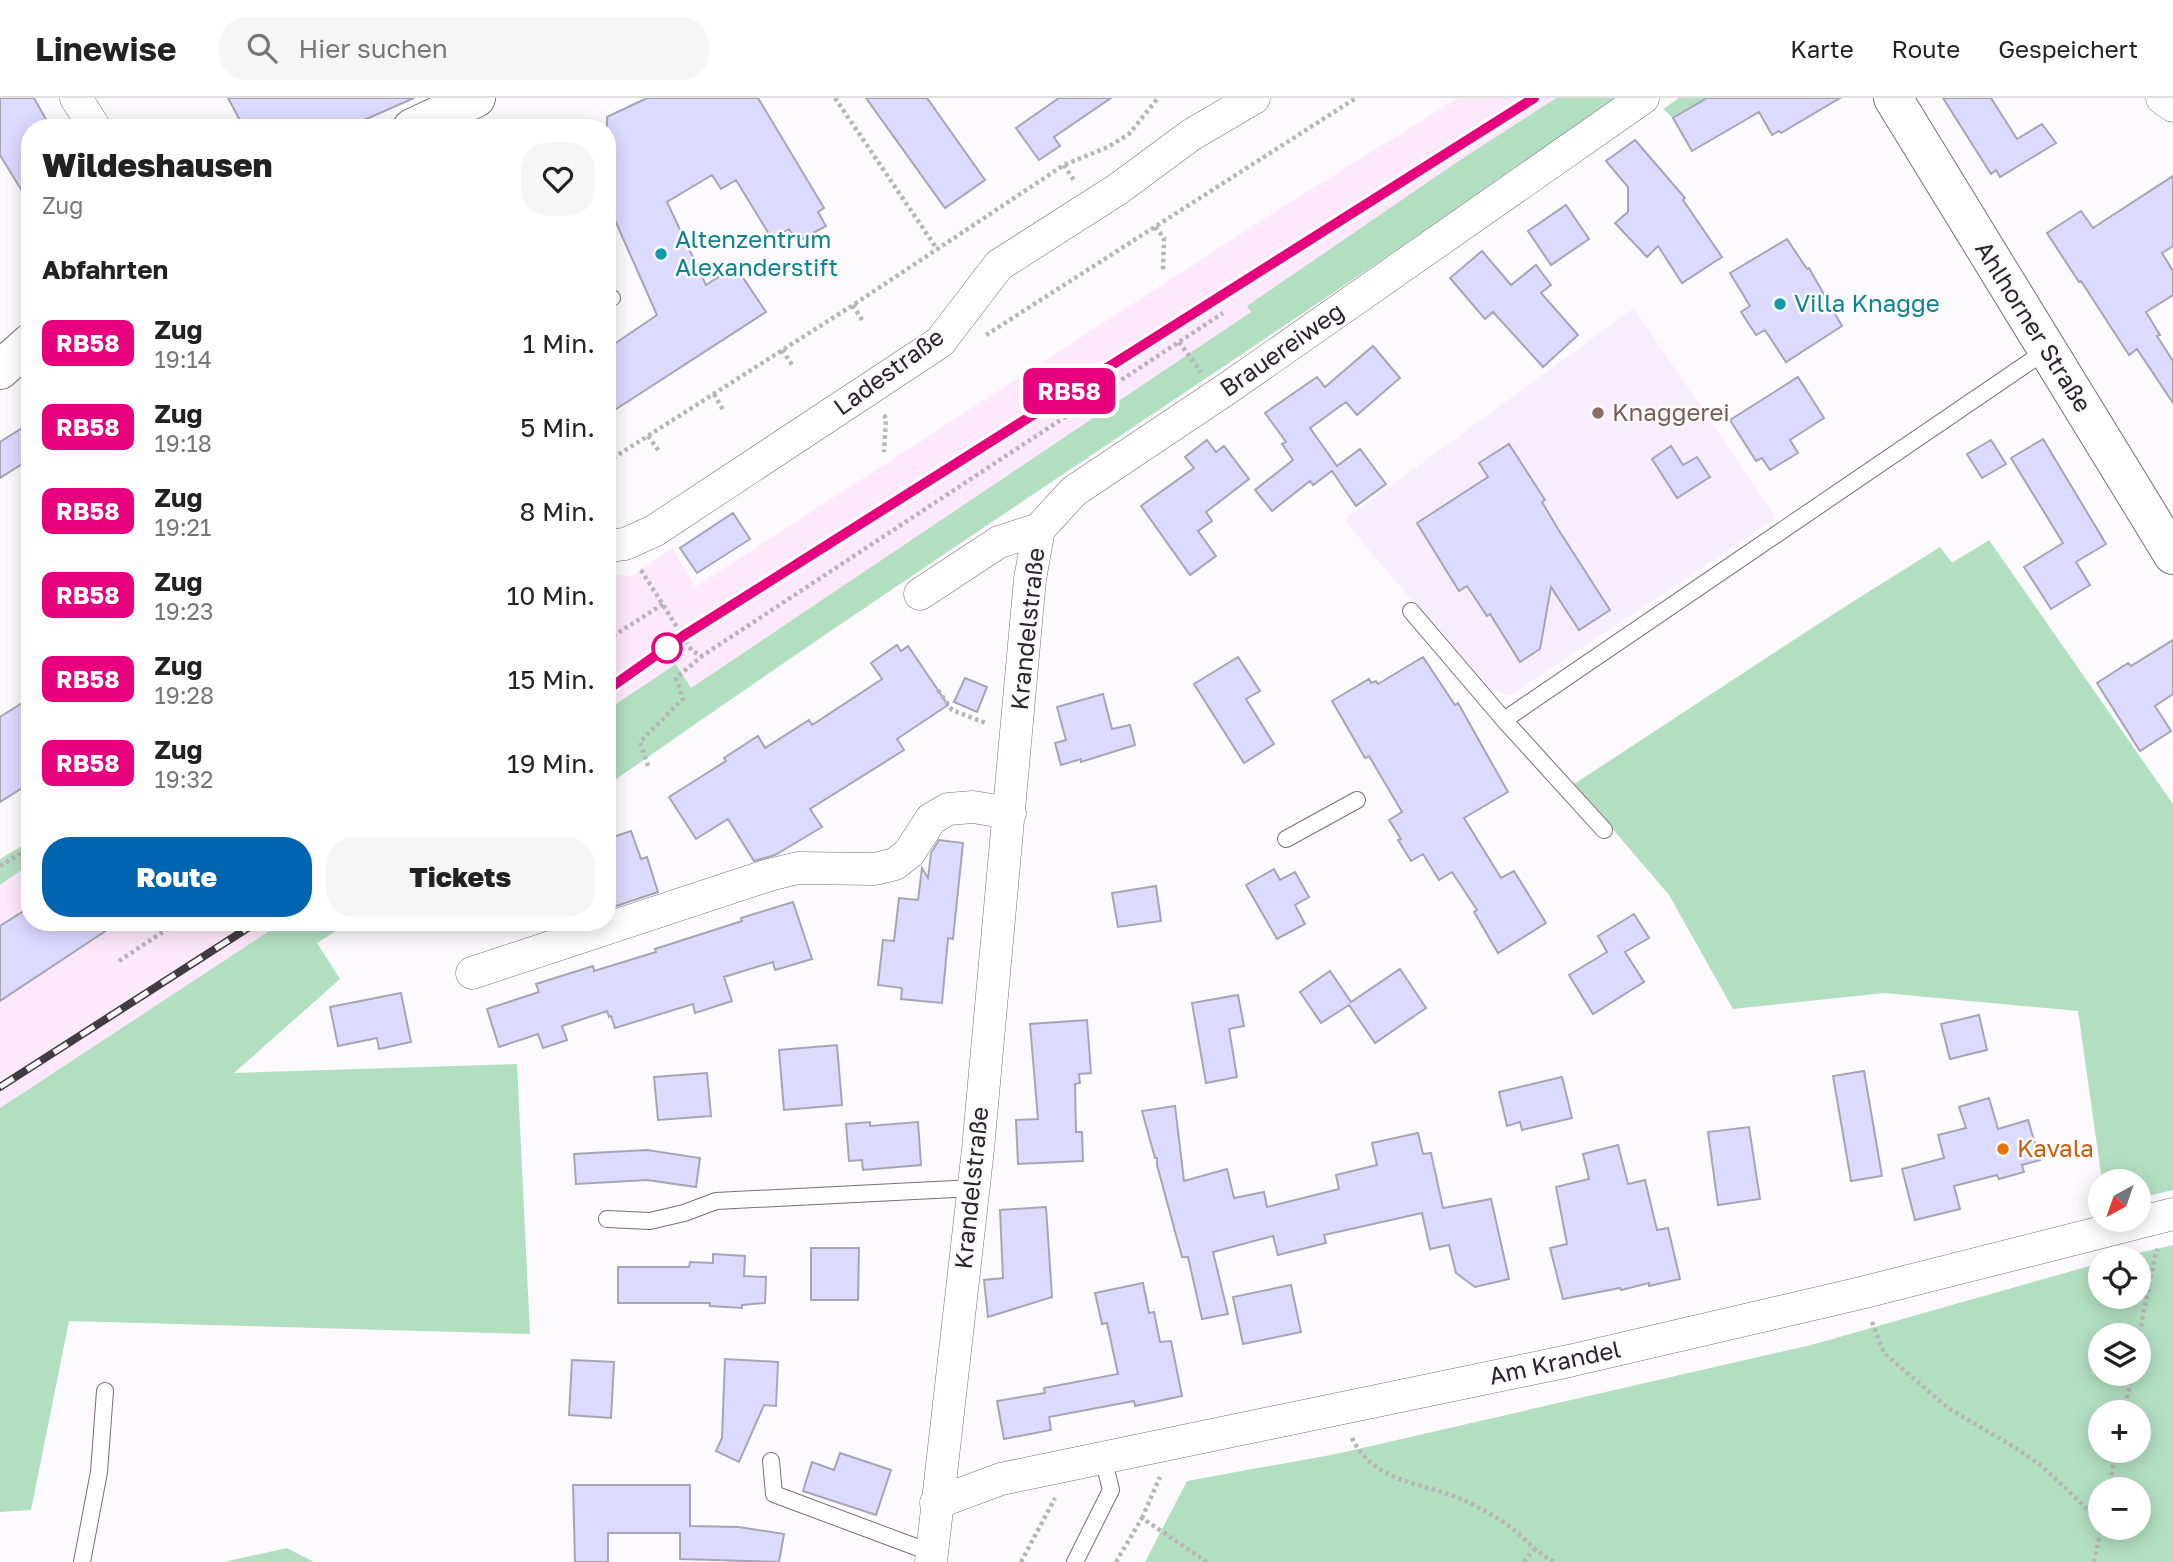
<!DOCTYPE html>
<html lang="de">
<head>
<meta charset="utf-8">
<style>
  :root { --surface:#fff; --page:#f6f6f6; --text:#222; --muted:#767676; --line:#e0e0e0; --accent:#0064b0 }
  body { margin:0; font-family:"Golos Text",sans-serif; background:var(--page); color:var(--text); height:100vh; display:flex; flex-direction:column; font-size:26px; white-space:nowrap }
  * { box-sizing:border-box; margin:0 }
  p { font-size:23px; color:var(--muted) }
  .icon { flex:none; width:38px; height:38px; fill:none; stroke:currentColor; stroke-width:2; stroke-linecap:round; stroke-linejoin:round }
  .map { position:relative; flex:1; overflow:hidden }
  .side { position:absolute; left:21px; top:21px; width:595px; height:812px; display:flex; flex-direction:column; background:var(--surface); border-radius:28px; box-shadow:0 4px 18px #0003 }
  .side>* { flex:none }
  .badge { padding:0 14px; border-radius:10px; font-size:24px; line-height:46px }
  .needle { width:46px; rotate:220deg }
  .controls { position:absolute; left:2088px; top:1071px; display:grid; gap:14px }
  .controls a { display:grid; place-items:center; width:63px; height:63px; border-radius:50%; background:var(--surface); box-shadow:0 4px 18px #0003; font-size:35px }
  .map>.badge { position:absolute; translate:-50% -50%; box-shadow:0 0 0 4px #fff }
  h2 { padding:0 21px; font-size:26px; line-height:63px }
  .round { display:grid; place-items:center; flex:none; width:74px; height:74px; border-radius:28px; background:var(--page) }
  .summary { display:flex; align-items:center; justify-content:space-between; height:119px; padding:0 21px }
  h1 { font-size:33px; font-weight:800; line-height:52px }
  .cta { display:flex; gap:14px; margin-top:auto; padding:14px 21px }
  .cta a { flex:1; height:80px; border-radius:28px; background:var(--accent); color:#fff; font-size:28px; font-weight:800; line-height:80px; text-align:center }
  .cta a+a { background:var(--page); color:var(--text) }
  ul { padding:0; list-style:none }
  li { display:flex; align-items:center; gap:21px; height:84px; padding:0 21px }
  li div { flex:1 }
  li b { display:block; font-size:26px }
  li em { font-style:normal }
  li .badge { min-width:77px; font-weight:700; text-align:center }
  header { display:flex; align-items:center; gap:42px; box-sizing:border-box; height:98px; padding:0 35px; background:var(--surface); border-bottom:2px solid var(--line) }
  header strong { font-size:33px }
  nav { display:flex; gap:38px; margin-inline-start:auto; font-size:24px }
  .search { width:490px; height:63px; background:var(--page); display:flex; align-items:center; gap:18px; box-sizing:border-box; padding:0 24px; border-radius:28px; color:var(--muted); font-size:26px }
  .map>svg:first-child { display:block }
  .built { fill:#fde9fb }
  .education { fill:#f7edfd }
  .green { fill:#b3dfc1; fill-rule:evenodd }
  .building { fill:#dddaff; stroke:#a6a5b5; stroke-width:2 }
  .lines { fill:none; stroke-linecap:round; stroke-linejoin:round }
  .lane-casing { stroke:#7a6d78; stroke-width:18 }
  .street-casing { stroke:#7a6d78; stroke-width:33 }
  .secondary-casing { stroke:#7a6d78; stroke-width:40 }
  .path { stroke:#b8b5b8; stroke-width:4.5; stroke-dasharray:3.5 3.5; stroke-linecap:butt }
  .lane { stroke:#fff; stroke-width:16 }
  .street { stroke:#fff; stroke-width:32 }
  .secondary { stroke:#fff; stroke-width:38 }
  .rail-casing { stroke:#413c41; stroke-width:8 }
  .rail { stroke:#fdfafd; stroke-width:5; stroke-dasharray:16; stroke-linecap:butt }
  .line-casing { stroke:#fff; stroke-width:16 }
  .line { stroke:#e6007e; stroke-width:10 }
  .culture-dot { fill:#0f9aa8; stroke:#fdfafd; stroke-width:2.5 }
  .education-dot { fill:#8d6e63; stroke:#fdfafd; stroke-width:2.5 }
  .stop-dot { fill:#fff; stroke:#e6007e; stroke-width:3.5 }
  .food-dot { fill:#e8710a; stroke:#fdfafd; stroke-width:2.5 }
  .labels { text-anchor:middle; stroke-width:5; stroke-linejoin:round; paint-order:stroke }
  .culture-label { font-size:24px; fill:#0d838f; stroke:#fdfafd; text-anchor:start }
  .street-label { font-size:24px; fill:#292429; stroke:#fdfafd }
  .education-label { font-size:24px; fill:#785e54; stroke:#fdfafd; text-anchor:start }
  .food-label { font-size:24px; fill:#c56008; stroke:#fdfafd; text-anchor:start }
</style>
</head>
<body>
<header>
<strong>Linewise</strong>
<div class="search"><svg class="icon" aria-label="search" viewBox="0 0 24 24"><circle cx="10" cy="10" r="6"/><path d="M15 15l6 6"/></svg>Hier suchen</div>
<nav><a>Karte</a><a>Route</a><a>Gespeichert</a></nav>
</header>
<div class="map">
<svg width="2173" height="1464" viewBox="0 0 2173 1464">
  <rect width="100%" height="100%" fill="#fdfafd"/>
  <path class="built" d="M1458,0H1556L1460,62L1248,208L1251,214L691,590L676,566L607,612V476L632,478L672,450L695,489L1273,115Z
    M30,766V824H283L0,1010V787Z"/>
  <path class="education" d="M1634,210L1776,420L1509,598L1484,588L1344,422Z"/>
  <path class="green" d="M1556,0H1618C1286,231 946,450 615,682L607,675V612L676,566L691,590L1251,214L1247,208L1460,62Z
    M1679,0H1707L1673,20L1663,11Z
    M1989,442L2173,706V1092L2139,1100L2138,1083H2102L2078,913L1884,895L1733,911L1669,797L1574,686L1835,515L1940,449L1952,465Z
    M30,743V766L0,787V761Z
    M283,824H350L317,845L340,881L234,975L517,966L530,1236L69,1223L31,1412L0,1414V1010Z
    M2173,1147V1464H1145L1187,1383L1336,1356L1811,1247L2100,1165V1199H2138V1160H2117ZM2138,1237V1276H2100V1237ZM2138,1314V1353H2100V1314ZM2138,1391V1430H2100V1391Z
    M287,1450L314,1464H228V1463Z"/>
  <path class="building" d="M0,0H34L48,25L40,30H30V106L0,57Z
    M228,0H414L346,30H244Z
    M647,0H758L824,110L818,114L826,128L797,144L789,131L772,141L736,82L721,91L712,77L667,104L706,187L735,168L766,214L607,317V251L657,217L614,120L607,124V19Z
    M866,0H927L985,82L945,110Z
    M1059,0H1111L1054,39L1060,48L1039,62L1016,30Z
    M1707,0H1840L1781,35L1779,33L1772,37L1759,14L1692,53L1673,20Z
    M1943,0H1991L2017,41L2042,26L2056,45L2000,79L1996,72L1991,76Z
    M1635,42L1685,100L1683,102L1722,159L1682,185L1658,148L1647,159L1615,125L1628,114V89L1606,63Z
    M2173,78V148L2162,155L2173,173V197L2146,214L2160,237L2157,238L2173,263V305L2137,251L2129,257L2081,183L2079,184L2047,135L2081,113L2093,130Z
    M1566,107L1589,141L1551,167L1528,133Z
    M1787,141L1807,171L1809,170L1842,228L1786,264L1765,232L1756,237L1741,214L1750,208L1730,175Z
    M1482,153L1511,187L1536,167L1551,187L1541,195L1578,237L1543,269L1493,214L1485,221L1450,180Z
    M1373,248L1400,280L1357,317L1346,304L1310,330L1337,368L1360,351L1386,386L1356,408L1332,373L1313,387L1310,383L1272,413L1255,392L1293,362L1282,346L1286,344L1265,315L1317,279L1325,289Z
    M1798,279L1824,320L1790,342L1798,355L1770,372L1762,360L1756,363L1730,322Z
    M30,325V361L0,380V344Z
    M2043,341L2106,446L2076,464L2090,487L2051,511L2024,469L2063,445L2011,360Z
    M1207,342L1216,354L1224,348L1249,381L1206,414L1212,423L1198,433L1216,458L1190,477L1141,408L1194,370L1185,359Z
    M1991,342L2006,366L1982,380L1967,356Z
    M1509,346L1545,402L1542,404L1558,431L1610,512L1579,532L1551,489L1540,551L1520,564L1490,516L1487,518L1467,488L1459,493L1417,425L1488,379L1479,365Z
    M1671,348L1683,367L1697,359L1710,379L1677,400L1652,361Z
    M733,415L750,441L697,475L680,450Z
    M2173,542V596L2155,608L2171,633L2140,653L2097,585L2128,565L2131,568Z
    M897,547L901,553L908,548L948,607L897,641L904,652L810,711L822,729L775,757L754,763L728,721L696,741L669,699L726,663L724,660L758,638L765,650L809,622L812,627L882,581L871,565Z
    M1238,559L1260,593L1246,601L1274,646L1244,665L1194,586Z
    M1423,559L1455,607L1458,605L1508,694L1464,720L1501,780L1514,773L1546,825L1498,855L1474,814L1477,812L1452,774L1439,782L1423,756L1411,763L1398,742L1401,741L1389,722L1402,714L1369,658L1365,660L1332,603L1369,581L1371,585L1376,583L1378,586Z
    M965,580L987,589L977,614L954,604Z
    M1103,596L1112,631L1130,627L1135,647L1081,664V661L1061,667L1055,645L1066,642L1057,609Z
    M30,600V685L0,704V619Z
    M631,733L641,761L647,759L658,794L607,811V741Z
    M939,742L963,745L953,841L948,840L942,905L901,901L902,890L878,887L883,842L894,843L899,800L918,802L922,770L928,780L931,755Z
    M1274,771L1280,782L1295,774L1309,799L1295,807L1305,826L1277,841L1246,787Z
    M1156,788L1161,823L1118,829L1112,795Z
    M793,804L812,861L775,872L773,864L724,879L732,903L695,915L693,906L615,930L611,918L609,919L607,913L562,928L567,942L543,950L538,936L499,949L487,911L539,894L536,886L593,868L594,873L656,854L655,851L742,823L741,820Z
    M30,809V824H119L0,903V828Z
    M1634,816L1649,840L1625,854L1644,884L1593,916L1569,877L1607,854L1598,838Z
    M1400,871L1426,910L1375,945L1349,907L1321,925L1300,894L1330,873L1351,904Z
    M401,895L411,944L379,951L377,940L338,948L330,909Z
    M1238,897L1244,928L1229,931L1237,979L1206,985L1192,905Z
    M1979,917L1987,952L1950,961L1941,926Z
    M1087,922L1091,975L1079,976L1080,985L1075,986L1076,1034H1082L1083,1063L1018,1066L1016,1022L1038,1021L1030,926Z
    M837,947L842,1007L784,1012L779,952Z
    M1864,973L1882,1078L1851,1083L1833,978Z
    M707,975L711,1018L658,1022L654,979Z
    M1562,979L1572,1020L1522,1032L1520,1024L1507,1028L1499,994Z
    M1989,1000L1998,1031L2028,1022L2040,1062L2022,1067L2024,1074L1999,1081L1997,1077L1954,1088L1960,1111L1915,1122L1902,1071L1944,1060L1938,1037L1966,1030L1959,1009Z
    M1175,1008L1184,1083L1227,1071L1234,1100L1264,1094L1267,1109L1339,1091L1336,1077L1377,1067L1372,1045L1418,1035L1423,1056L1431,1055L1443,1110L1491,1101L1509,1181L1475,1189L1456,1175L1449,1147L1430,1151L1422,1115L1324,1137L1326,1145L1278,1157L1273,1138L1213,1154L1228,1216L1202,1221L1188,1159H1182L1157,1067V1060H1155L1142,1013Z
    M870,1024V1028L918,1024L921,1067L863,1072L862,1062L849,1063L846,1026Z
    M1749,1029L1760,1101L1718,1107L1708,1034Z
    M1618,1047L1628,1086L1645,1082L1657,1132L1668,1130L1680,1181L1649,1188V1185L1621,1192L1620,1190L1563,1201L1550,1150L1567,1146L1556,1089L1589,1081L1583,1056Z
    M647,1052L700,1060L696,1089L647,1082L576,1086L574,1056Z
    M1046,1109L1052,1199L988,1219L984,1182L1003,1180L1000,1112Z
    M811,1150H859L858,1202H811Z
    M713,1156L745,1158L744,1178L766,1179L765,1205L742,1207V1210L710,1208V1205H618V1169H689L690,1164L713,1165Z
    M1143,1185L1149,1215L1154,1214L1160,1244L1171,1243L1182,1298L1135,1308L1134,1303L1049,1319L1051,1332L1004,1341L997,1303L1045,1295L1044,1290L1118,1276L1107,1225L1102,1226L1095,1195Z
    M1291,1187L1301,1234L1243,1246L1233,1199Z
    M725,1261L778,1264L776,1308L764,1307L739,1364L716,1353L722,1340Z
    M572,1262L614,1264L611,1320L569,1317Z
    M840,1355L891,1372L876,1417L803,1393L812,1364L834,1372Z
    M573,1387H690V1428L739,1429L784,1436L779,1464L680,1461V1435H608V1464H575Z"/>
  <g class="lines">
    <g class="lane-casing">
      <path id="lane" d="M607,202L612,200
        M1411,513L1504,622L1604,732
        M1504,622L2047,252
        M1286,741L1357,702
        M607,1121L650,1123L684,1115L716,1103L974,1090
        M771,1363L774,1396L932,1455
        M82,1464L99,1374L105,1293
        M1075,1464L1111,1392L1103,1360"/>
    </g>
    <g class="street-casing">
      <path id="street" d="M76,0L95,30
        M2162,0L2173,8
        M607,448L625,446L654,433L940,244L999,167L1118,91L1191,37L1254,0
        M920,496L999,444L1039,431L1074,393L1228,290L1643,0
        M472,875L769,777L798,770L875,771L895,766L909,755L931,721L948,711L973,709L1010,715
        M936,1405L1001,1381L1569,1263L1861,1195L2173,1116
        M931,1464L978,1051L1030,481L1039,431"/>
    </g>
    <g class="secondary-casing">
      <path id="secondary" d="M1893,0L2173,457
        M412,30L476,0
        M0,272L30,245"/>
    </g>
    <path class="path" d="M835,0L937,151
      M1064,67L1075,84
      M1155,129L1164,140L1163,173
      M853,207L862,222
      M986,237L1356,0
      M1179,244L1201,274
      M782,252L793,268
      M714,296L723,312
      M884,317L886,320L884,354
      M648,338L659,353
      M607,364L853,207L1064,67L1108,49L1129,36L1158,0
      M641,472L692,553L702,558L1223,215
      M607,542L663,506
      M938,592L952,612L986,625
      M648,668L640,644L683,601L676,580L702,558
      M0,768L30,750
      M119,863L178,824
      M1872,1224L1884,1255L1948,1310L2014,1349L2043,1369L2084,1408L2100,1426
      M2138,1242L2156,1154L2158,1151
      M2124,1314L2132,1276
      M1352,1340C1374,1385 1421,1384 1461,1401C1477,1408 1495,1418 1509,1428C1525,1440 1537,1456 1555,1464
      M2109,1391L2116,1353
      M1142,1420L1160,1379
      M1021,1464L1055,1400
      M1116,1464L1142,1420L1207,1464
      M1524,1464L1535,1451
      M2094,1464L2101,1430"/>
    <use href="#lane" class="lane"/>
    <use href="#street" class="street"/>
    <use href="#secondary" class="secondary"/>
    <g class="rail-casing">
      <path id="rail" d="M607,592L683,538L1534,0
        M0,989L257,824"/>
    </g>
    <use href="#rail" class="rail"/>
  </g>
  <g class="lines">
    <g class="line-casing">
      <path id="line" d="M607,592L683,538L1534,0"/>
    </g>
    <use href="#line" class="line"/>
  </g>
  <g class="culture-dot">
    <circle cx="661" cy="156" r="7"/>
    <circle cx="1780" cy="206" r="7"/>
  </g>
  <circle class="education-dot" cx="1598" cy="315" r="7"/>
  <circle class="stop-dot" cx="667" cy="550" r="14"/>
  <circle class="food-dot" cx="2003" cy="1051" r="7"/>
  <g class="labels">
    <g class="culture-label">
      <text x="675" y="150">Altenzentrum<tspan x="675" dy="28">Alexanderstift</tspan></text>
      <text x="1794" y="214">Villa Knagge</text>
    </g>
    <g class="street-label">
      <text transform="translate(2033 229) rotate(58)" y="8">Ahlhorner Straße</text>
      <text transform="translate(1282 252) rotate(-35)" y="8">Brauereiweg</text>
      <text transform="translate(889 274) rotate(-36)" y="8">Ladestraße</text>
      <text transform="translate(1028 531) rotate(-84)" y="8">Krandelstraße</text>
      <text transform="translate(972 1090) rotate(-84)" y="8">Krandelstraße</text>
      <text transform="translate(1555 1265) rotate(-12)" y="8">Am Krandel</text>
    </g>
    <g class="education-label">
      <text x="1612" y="323">Knaggerei</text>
    </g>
    <g class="food-label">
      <text x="2017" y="1059">Kavala</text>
    </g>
  </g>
</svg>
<div class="controls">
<a><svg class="needle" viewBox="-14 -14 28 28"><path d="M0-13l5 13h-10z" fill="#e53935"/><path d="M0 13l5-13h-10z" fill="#767676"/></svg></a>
<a><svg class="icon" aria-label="locate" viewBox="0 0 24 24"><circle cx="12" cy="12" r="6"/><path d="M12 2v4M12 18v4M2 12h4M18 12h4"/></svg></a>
<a><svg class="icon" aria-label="layers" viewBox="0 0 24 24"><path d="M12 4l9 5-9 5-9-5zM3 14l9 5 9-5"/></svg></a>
<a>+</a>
<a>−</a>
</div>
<b class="badge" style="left:1069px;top:293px;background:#e6007e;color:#fff">RB58</b>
<section class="side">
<div class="summary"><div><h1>Wildeshausen</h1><p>Zug</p></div><a class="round"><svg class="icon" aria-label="heart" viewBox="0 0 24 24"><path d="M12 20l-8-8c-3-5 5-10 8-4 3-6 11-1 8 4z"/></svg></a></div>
<h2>Abfahrten</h2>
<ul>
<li><span class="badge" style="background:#e6007e;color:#fff">RB58</span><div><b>Zug</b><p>19:14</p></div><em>1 Min.</em></li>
<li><span class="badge" style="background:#e6007e;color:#fff">RB58</span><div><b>Zug</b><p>19:18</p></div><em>5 Min.</em></li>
<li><span class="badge" style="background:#e6007e;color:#fff">RB58</span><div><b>Zug</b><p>19:21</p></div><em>8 Min.</em></li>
<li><span class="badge" style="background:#e6007e;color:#fff">RB58</span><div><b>Zug</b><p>19:23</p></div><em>10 Min.</em></li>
<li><span class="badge" style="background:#e6007e;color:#fff">RB58</span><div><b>Zug</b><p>19:28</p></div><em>15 Min.</em></li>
<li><span class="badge" style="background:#e6007e;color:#fff">RB58</span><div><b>Zug</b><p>19:32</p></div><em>19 Min.</em></li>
</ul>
<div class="cta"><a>Route</a><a>Tickets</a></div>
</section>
</div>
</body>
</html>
